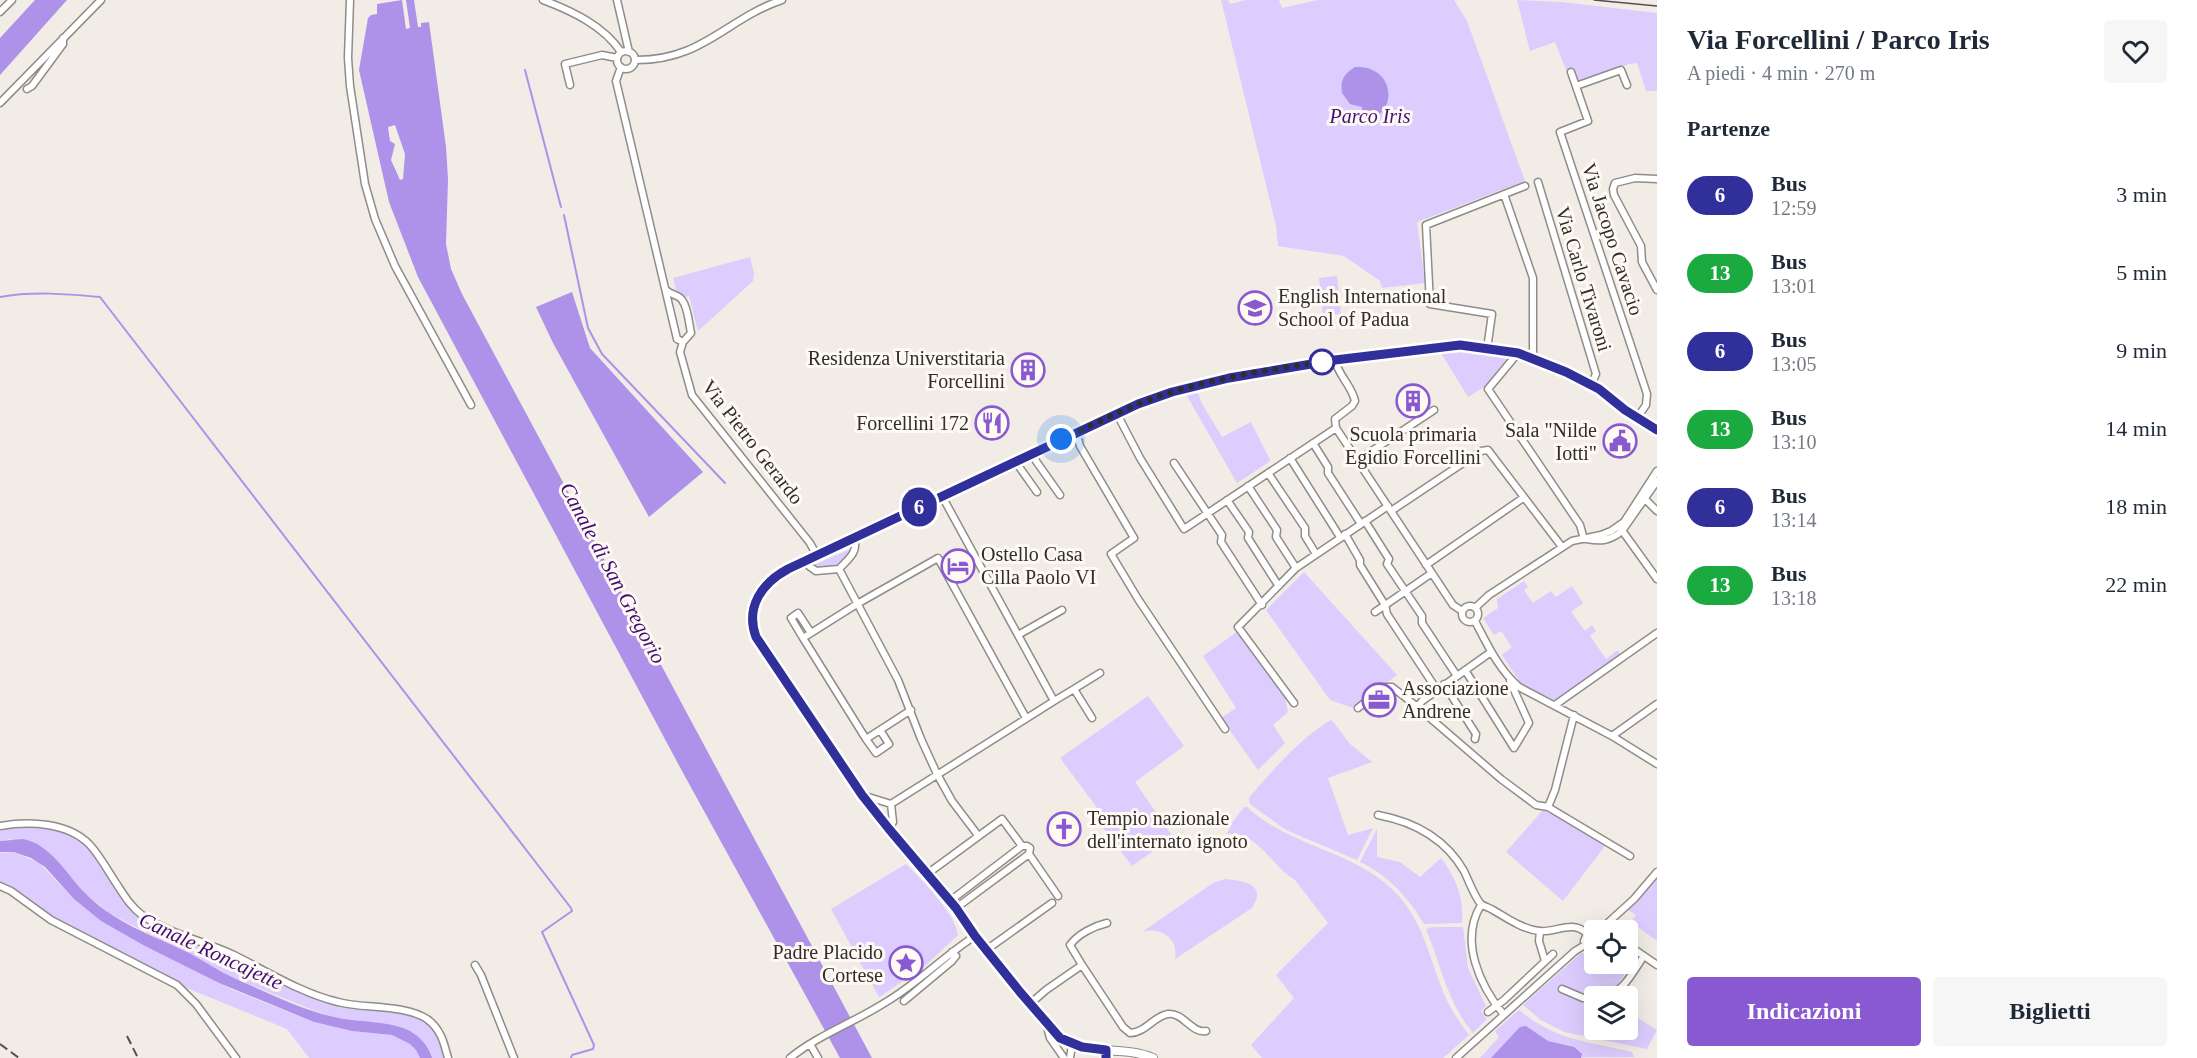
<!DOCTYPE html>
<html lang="it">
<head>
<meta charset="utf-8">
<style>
  :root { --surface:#fff; --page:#f6f6f7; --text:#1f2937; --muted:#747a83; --accent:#8959d2 }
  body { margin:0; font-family:Georgia,serif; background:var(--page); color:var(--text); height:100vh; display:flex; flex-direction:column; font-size:22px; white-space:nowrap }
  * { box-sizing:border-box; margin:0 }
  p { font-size:20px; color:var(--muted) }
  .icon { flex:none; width:33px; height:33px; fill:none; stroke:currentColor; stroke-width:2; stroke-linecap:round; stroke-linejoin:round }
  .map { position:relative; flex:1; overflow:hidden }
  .drawer { display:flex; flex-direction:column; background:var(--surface); width:540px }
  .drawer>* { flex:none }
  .badge { padding:0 12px; border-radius:20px; font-size:21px; line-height:39px }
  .fabs { position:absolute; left:1584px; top:920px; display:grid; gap:12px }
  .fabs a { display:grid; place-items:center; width:54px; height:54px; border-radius:6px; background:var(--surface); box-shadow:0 6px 24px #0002; font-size:30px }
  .you { position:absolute; width:30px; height:30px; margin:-15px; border:4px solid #fff; border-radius:50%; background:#1a73e8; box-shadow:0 0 0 9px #1a73e833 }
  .map>.badge { position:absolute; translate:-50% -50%; box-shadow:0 0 0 3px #fff }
  h2 { padding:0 30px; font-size:22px; line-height:54px }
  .round { display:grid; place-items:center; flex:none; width:63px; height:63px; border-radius:6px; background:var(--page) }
  .summary { display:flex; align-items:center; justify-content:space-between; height:102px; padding:0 30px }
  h1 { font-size:28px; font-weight:600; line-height:45px }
  .action { display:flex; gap:12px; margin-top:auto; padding:12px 30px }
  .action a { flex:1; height:69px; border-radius:6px; background:var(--accent); color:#fff; font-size:24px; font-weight:600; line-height:69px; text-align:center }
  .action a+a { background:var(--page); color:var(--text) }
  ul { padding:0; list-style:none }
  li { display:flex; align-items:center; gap:18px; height:78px; padding:0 30px }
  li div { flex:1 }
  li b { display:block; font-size:22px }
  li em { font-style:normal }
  li .badge { min-width:66px; font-weight:700; text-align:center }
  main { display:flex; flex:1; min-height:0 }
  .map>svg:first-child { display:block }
  .green { fill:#dccdfe }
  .water { fill:#ae91e8; fill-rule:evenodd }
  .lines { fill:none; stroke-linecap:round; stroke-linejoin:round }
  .stream { stroke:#ae91e8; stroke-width:2 }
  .minor-casing { stroke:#908c86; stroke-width:9 }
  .tertiary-casing { stroke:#908c86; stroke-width:10 }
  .minor { stroke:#fff; stroke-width:6 }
  .tertiary { stroke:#fff; stroke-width:8 }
  .tram { stroke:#52504d; stroke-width:1.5 }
  .rail { stroke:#52504d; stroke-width:2; stroke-dasharray:9 4.5; stroke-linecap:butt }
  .line-casing { stroke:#fff; stroke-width:14 }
  .line { stroke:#312f9a; stroke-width:9 }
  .walk { stroke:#302e2c; stroke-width:6; stroke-dasharray:0 10.8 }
  .stop-dot { fill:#fff; stroke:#312f9a; stroke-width:3 }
  .labels { text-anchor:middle; stroke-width:6; stroke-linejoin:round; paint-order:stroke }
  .park-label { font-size:20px; font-style:italic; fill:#421078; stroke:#fef9f3 }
  .street-label { font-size:20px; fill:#302e2c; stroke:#fef9f3 }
  .poi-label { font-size:20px; fill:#302e2c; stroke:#fef9f3; text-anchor:start }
  .water-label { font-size:21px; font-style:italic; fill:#3f0b74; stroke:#fef9f3 }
</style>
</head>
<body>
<main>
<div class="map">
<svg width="1657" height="1058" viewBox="0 0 1657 1058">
  <rect width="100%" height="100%" fill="#f1ece6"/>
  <path class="green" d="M1221,0H1228L1230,4L1246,0H1279L1282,8L1318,0H1454L1467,21L1525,181L1417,222L1425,283L1382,288L1380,281L1344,256L1278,246L1276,226Z
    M1517,0L1561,2L1657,13V91H1646L1637,63L1629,64L1579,81L1575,70L1567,72L1555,42L1530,51Z
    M750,257L754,273L753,281L698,331L689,296L685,297L677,294L673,278Z
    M1337,276L1341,314L1323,316L1319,278Z
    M1467,352L1495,355L1507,359L1484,387L1468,397L1441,353Z
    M1198,392L1201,402L1222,437L1251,422L1270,460L1269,462L1237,483L1187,396Z
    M851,549L852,551L837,567L816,569L813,565Z
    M1304,572L1397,675L1353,708L1330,700L1266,610Z
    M1524,581L1528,587L1524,590L1533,603L1551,591L1556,597L1572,586L1583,603L1571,612L1585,631L1592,625L1596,631L1590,636L1606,659L1618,650L1620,654L1555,700L1522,685L1502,655L1512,647L1501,631L1494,635L1483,618L1498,608L1497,599Z
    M1238,631L1285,697L1288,712L1273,725L1285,743L1258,770L1221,718L1236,708L1203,656Z
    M1148,696L1184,746L1135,782L1173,837L1132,866L1092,813L1098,809L1060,758Z
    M1331,720L1335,724L1349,743L1372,762L1328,778L1348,835L1373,828L1357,860L1286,830L1250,804L1249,798C1270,773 1302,736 1331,720Z
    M1244,807H1247C1290,847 1351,850 1393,890C1424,920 1429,959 1445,996C1451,1010 1460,1023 1469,1035L1443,1058H1262L1251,1045L1294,998L1276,975L1328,923L1295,880C1272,867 1257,830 1227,834L1232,823Z
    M1543,810L1559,817L1605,846L1563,901L1506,852Z
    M7,826L54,827L74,834L88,845L138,916L336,1004L368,1009L405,1012L426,1020L441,1037L447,1058H432L429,1049L397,1026L332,1017L318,1012L231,977L109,913L86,894L46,850L10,839L0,841V827Z
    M1377,829V857L1400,862L1420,877L1441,858C1456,878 1464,898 1462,923L1424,924C1409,898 1388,875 1360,862Z
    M14,852L39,863L74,899L101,921L201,974L233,990L314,1022L352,1031L392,1035L410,1044L416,1050L420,1058H309L287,1029L177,984L140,962L53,918L22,895L0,883V853Z
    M906,864C922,880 954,912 958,935L923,968L879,997L831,909Z
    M1657,878V941L1631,922L1636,915L1628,910Z
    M1225,879C1234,880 1255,881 1257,893C1258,898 1254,904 1252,908L1175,959C1179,938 1160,926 1142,932L1213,883Z
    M1432,927H1463L1468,968L1486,1006L1481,1011L1487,1019L1473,1033C1447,1002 1441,965 1426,929Z
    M1581,953L1594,955V963H1628V961L1632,963L1610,996H1594V1029H1628V1012L1657,1030L1647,1049L1564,1032L1541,1020L1523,1005Z
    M1519,1010C1557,1041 1586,1041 1632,1052L1634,1057L1480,1058L1499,1037L1495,1031Z"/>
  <path class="water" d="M35,0H67L0,75V38Z
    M402,0L406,29L410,28L406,0H414L418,27H421V23L429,22L446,147L448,179L446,244L451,269L462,294L872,1058H840L682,771L418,277L389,202L359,70L368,18L371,15L377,14V4ZM395,125L405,154L403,179L400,180L391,160L395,144L390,141L388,127Z
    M1355,67C1395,64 1401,116 1363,121L1362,107L1350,104L1342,93C1340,80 1344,74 1355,67Z
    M572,292L590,348L703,472L649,517L553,343L536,307Z
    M23,839C50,844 66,873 83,891C112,922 152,935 189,953C207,963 225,975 245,983C273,995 303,1010 334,1017C355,1022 392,1021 410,1031C420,1037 429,1046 432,1058H420L416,1050L410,1044L392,1035L352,1031L314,1022L219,983L145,946L101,921L74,899L45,867L31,858L14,852H0V841Z
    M1526,1026L1548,1041L1574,1047L1582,1054L1581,1058H1491L1520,1027Z"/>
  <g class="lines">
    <path class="stream" d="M525,70L561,207
      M564,215L588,328L602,354L725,483
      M0,297C33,291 67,294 100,297L571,908L572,911L542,932L594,1045L593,1049L572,1055L571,1058"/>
    <g class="minor-casing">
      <path id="minor" d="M350,0L348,58L350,86L365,184L375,219L395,266L471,405
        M543,0C572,11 604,26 621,52
        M617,0L629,52
        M0,12L12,0
        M617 60a9 9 0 1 1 18 0a9 9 0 1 1-18 0Z
        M635,60C702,61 726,19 782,0
        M621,67L616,81L677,339L683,342
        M1571,72L1588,121L1560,132L1647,394L1646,405L1637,418
        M570,85L565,64L602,55L617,58
        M1576,86L1621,70L1627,85
        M27,89L32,86L63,44V38
        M0,103L101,0
        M1657,179L1635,178L1615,183L1613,189L1614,195L1641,246L1642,262L1657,290
        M1538,182L1596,374L1591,385
        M1504,194L1533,278V359
        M666,290C671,295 679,295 682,300C688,307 689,324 691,333L683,342L680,352L692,395L810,543L817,556
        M1487,349L1492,314L1430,304L1426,225L1525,186
        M1518,353L1488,389L1580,525L1584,539
        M1335,360C1338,375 1352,386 1355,401L1352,406L1335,419L1336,428L1453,605L1462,611
        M1117,414L1140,458L1184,529L1336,428
        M1076,432L1080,446L1134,538L1111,554L1138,599L1225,729
        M1313,443L1328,467V473L1361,524
        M1033,453L1036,461L1060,495
        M1290,458L1340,537
        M1358,460L1434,410
        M1015,461L1037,492
        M1174,463L1222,535L1221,542L1262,605
        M1268,473L1305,528V536L1316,554
        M1248,486L1277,530L1276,537L1296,568
        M942,496L1054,701L1074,689L1092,718
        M1644,498L1657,511
        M1227,500L1249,532L1248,538L1278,585
        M1391,511L1481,451L1488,450L1562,547
        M1365,521L1389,559L1387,564L1422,616V623L1457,676
        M1621,529L1657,579
        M1345,534L1360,560V565L1385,605L1387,614L1437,690
        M1587,539C1602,542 1611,540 1622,531L1657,481
        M806,561L809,566L816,571L839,569C847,560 859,552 854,539
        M1426,565L1523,498
        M839,569L898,680L921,739L937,774L952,801L977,834
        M1462 614a8 8 0 1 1 16 0a8 8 0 1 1-16 0Z
        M1475,608L1489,595L1572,541L1601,535L1611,531L1624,522L1657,471
        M1375,612L1432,573
        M1475,621C1487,644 1499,670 1519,687L1612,736L1657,764
        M1018,635L1062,610
        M803,638L791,618L798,613L811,633
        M1465,670L1514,748L1529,723L1510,681
        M1444,684L1476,734L1475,739
        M1074,689L1100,673
        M1294,703L1238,627L1296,568L1388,506
        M1419,705L1422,701L1491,652
        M1555,705L1657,633
        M1358,708L1384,687H1392L1415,705H1419L1422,711L1501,779L1536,805L1548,807L1555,790L1574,715
        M911,710L866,739L803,638L857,604L938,558L1026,718
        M1612,736L1657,704
        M866,739L876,753L889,744L880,730
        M862,795L891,804L893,822L889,829
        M891,804L1054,701
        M1548,807L1630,856
        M1378,815C1415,822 1445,838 1464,871C1468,879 1475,898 1481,904C1483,906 1490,908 1493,910C1507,918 1522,929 1539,931C1556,933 1573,919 1587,934
        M0,826C29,821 68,822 90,845C100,856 108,871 116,883C124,895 130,906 142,915C169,934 204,941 234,955C266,971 303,994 338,1002C364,1009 404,1004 427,1019C441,1029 444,1043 448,1058
        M1029,854L1058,896
        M927,874L1002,819L1022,846
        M0,886L11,891L51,920L177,985L196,1004L236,1058
        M950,901L1022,846H1027L1030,848L1029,854L956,908
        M1481,905C1459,941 1480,986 1504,1015
        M1600,930L1634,899L1657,872
        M1540,931L1539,941L1545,961
        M1594,931L1587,934L1584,941L1587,948L1594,950
        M1628,945L1657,965
        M986,950L1052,903
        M475,965L481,975L514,1058
        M1082,965L1070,945C1078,934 1094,926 1107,923
        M1562,989L1583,998L1594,999
        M1607,996C1626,989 1633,971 1644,956
        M904,1001L952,961L956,956L952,952
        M1031,1003L1046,990L1082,965L1123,1027L1130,1033C1145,1033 1154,1016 1168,1014C1183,1012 1192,1034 1206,1031
        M1488,1012L1504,1000L1553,954
        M1046,1023L1050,1038L1064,1058
        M810,1044L818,1058
        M790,1058C818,1035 855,1022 886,1002C918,983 944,956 975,936
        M1070,1058L1072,1045
        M1456,1058L1575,951L1585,945"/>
    </g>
    <g class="tertiary-casing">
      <path id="tertiary" d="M1153,1058C1123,1045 1088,1057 1061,1038C1048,1030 1041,1015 1032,1004C1005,974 982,944 959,911C932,873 897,840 869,803C831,754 799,701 764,650C744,615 751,588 788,569L1139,404L1172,392L1229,378L1335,360L1460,345L1518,353L1566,372L1599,389L1625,410L1657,430"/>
    </g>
    <use href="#minor" class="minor"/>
    <use href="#tertiary" class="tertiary"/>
    <path class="tram" d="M1594,0L1657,6"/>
    <path class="rail" d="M127,1036L138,1058
      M0,1044L19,1058"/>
  </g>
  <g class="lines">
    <g class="line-casing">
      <path id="line" d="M1106,1058V1050L1082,1047L1060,1038L1020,992L975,936L956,908L889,829L862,795L756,637C745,607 762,583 788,569L1138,404L1172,392L1229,378L1335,360L1460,345L1518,353L1566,372L1599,389L1625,410L1657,430"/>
    </g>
    <use href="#line" class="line"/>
    <path class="walk" d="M1061,439C1098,423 1134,403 1172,392C1221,377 1272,369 1322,362"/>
  </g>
  <defs>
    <g id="school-ring" transform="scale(1.725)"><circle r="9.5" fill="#fef9f3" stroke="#8959d2" stroke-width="1.5"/><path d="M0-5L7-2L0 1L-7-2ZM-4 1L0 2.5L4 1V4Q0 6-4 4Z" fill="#8959d2"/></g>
    <g id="building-ring" transform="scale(1.725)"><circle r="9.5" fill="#fef9f3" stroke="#8959d2" stroke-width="1.5"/><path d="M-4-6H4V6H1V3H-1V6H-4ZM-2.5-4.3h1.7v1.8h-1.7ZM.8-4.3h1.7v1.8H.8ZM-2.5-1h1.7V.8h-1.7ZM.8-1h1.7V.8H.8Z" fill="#8959d2"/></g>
    <g id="restaurant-ring" transform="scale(1.725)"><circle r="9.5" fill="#fef9f3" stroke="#8959d2" stroke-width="1.5"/><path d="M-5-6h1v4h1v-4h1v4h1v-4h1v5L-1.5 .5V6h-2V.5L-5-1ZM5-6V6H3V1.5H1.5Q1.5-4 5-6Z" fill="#8959d2"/></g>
    <g id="civic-ring" transform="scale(1.725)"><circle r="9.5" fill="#fef9f3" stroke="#8959d2" stroke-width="1.5"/><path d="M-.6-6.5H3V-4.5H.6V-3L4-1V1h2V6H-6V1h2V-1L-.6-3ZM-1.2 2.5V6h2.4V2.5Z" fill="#8959d2"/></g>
    <g id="hotel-ring" transform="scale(1.725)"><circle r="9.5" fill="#fef9f3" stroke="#8959d2" stroke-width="1.5"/><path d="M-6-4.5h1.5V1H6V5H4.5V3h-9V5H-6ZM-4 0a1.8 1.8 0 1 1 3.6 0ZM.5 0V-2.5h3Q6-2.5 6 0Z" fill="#8959d2"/></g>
    <g id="office-ring" transform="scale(1.725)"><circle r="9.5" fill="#fef9f3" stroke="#8959d2" stroke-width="1.5"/><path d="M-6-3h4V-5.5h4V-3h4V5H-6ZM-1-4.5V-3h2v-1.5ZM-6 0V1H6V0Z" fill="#8959d2"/></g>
    <g id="church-ring" transform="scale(1.725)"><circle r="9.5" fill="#fef9f3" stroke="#8959d2" stroke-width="1.5"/><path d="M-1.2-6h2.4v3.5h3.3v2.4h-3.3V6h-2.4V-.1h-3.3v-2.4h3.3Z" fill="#8959d2"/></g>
    <g id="sight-ring" transform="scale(1.725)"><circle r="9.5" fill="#fef9f3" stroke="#8959d2" stroke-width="1.5"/><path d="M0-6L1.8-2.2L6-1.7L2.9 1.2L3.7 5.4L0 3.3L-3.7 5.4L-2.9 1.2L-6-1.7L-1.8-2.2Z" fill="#8959d2"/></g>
  </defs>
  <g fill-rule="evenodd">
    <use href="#school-ring" x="1255" y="308"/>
    <use href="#building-ring" x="1028" y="370"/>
    <use href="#building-ring" x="1413" y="401"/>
    <use href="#restaurant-ring" x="992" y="423"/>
    <use href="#civic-ring" x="1620" y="441"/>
    <use href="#hotel-ring" x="958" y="566"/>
    <use href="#office-ring" x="1379" y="700"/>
    <use href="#church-ring" x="1064" y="829"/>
    <use href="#sight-ring" x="906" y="963"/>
  </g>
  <circle class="stop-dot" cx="1322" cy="362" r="12"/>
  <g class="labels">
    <g class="park-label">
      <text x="1370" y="123">Parco Iris</text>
    </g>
    <g class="street-label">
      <text transform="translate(1613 239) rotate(72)" y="7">Via Jacopo Cavacio</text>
      <text transform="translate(1584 279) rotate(73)" y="7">Via Carlo Tivaroni</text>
      <text transform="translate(753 442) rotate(52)" y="7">Via Pietro Gerardo</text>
    </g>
    <g class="poi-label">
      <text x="1278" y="303">English International<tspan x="1278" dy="23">School of Padua</tspan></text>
      <text x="1005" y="365" text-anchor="end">Residenza Universtitaria<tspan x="1005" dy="23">Forcellini</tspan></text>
      <text x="969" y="430" text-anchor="end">Forcellini 172</text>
      <text x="1597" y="437" text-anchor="end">Sala "Nilde<tspan x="1597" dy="23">Iotti"</tspan></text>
      <text x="1413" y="441" text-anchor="middle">Scuola primaria<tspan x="1413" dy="23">Egidio Forcellini</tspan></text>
      <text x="981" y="561">Ostello Casa<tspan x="981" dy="23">Cilla Paolo VI</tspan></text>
      <text x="1402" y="695">Associazione<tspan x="1402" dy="23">Andrene</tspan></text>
      <text x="1087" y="825">Tempio nazionale<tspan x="1087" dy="23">dell'internato ignoto</tspan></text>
      <text x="883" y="959" text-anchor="end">Padre Placido<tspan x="883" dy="23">Cortese</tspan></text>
    </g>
    <g class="water-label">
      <text transform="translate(613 573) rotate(62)" y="7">Canale di San Gregorio</text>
      <text transform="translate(211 951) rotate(25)" y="7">Canale Roncajette</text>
    </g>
  </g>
</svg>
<div class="fabs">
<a><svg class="icon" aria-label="locate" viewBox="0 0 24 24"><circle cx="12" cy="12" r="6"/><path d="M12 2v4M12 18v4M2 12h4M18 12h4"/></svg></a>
<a><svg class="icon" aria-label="layers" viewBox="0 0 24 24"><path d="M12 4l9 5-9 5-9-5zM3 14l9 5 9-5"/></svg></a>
</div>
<div class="you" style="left:1061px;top:439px"></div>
<b class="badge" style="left:919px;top:507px;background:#312f9a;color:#fff">6</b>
</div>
<section class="drawer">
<div class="summary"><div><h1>Via Forcellini / Parco Iris</h1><p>A piedi · 4 min · 270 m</p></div><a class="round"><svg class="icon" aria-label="heart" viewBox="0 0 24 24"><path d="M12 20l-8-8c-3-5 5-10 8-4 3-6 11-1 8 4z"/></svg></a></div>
<h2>Partenze</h2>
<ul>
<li><span class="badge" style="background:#312f9a;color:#fff">6</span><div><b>Bus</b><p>12:59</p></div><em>3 min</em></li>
<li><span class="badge" style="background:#1baa40;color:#fff">13</span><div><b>Bus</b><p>13:01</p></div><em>5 min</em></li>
<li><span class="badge" style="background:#312f9a;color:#fff">6</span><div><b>Bus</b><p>13:05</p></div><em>9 min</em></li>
<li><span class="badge" style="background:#1baa40;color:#fff">13</span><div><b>Bus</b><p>13:10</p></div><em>14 min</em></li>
<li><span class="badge" style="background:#312f9a;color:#fff">6</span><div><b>Bus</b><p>13:14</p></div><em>18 min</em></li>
<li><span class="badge" style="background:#1baa40;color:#fff">13</span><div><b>Bus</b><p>13:18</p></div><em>22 min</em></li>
</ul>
<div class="action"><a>Indicazioni</a><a>Biglietti</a></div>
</section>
</main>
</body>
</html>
